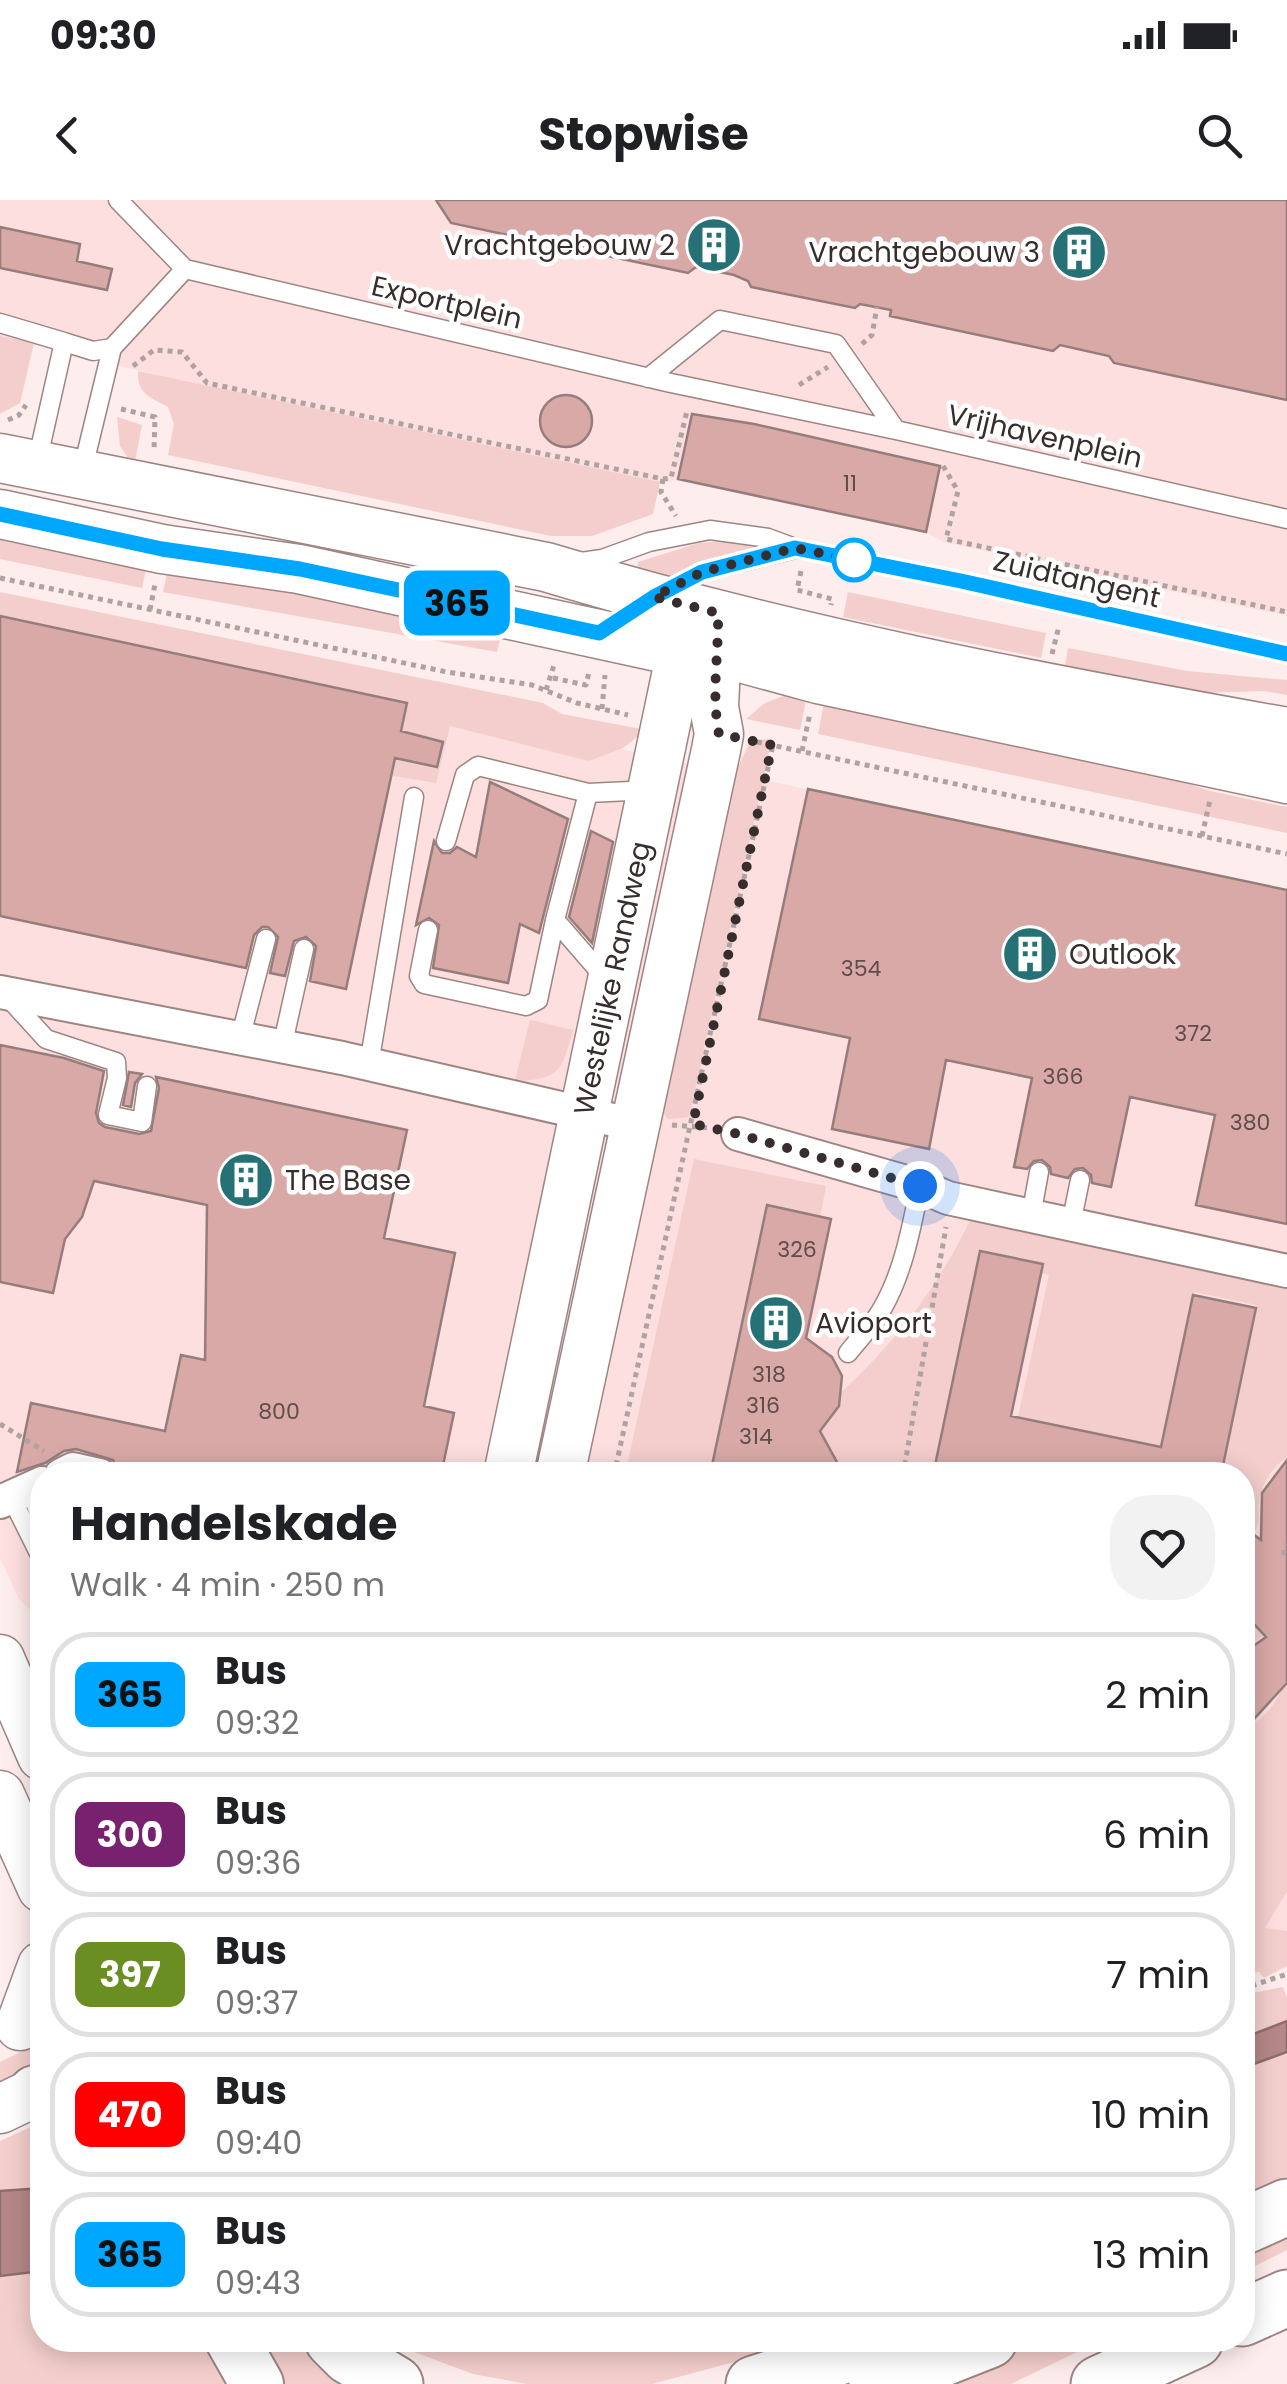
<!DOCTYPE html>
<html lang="en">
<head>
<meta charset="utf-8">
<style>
  :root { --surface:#fff; --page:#f2f2f2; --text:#202124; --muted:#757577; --line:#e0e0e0 }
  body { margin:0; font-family:Poppins,sans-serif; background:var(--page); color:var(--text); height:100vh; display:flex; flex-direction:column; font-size:38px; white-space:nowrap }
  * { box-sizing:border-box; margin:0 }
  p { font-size:32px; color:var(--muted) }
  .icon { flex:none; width:55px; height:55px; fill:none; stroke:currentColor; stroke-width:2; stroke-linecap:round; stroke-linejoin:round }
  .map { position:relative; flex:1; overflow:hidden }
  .sheet { position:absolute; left:30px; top:1262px; width:1225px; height:890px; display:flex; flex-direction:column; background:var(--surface); border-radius:40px; box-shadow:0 5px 25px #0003 }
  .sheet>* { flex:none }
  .badge { padding:0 20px; border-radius:15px; font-size:35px; line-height:65px }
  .you { position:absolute; width:50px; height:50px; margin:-25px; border:8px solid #fff; border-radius:50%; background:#1a73e8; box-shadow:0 0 0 15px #1a73e833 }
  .map>.badge { position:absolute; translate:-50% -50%; box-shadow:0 0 0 5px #fff }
  .round { display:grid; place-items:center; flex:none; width:105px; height:105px; border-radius:40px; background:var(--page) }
  .headline { display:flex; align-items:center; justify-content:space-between; height:170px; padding:0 40px }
  h1 { font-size:48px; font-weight:700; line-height:75px }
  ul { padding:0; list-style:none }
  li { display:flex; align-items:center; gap:30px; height:125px; margin:0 20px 15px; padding:0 20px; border:5px solid var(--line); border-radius:40px }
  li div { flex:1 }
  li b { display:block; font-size:38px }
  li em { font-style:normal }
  li .badge { min-width:110px; font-weight:700; text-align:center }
  .status { display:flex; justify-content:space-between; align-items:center; height:70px; padding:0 50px; background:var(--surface); direction:ltr }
  .status svg { height:28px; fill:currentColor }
  header { display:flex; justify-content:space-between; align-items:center; height:130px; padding:0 40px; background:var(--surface); font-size:45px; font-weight:700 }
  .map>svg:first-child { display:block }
  .built { fill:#fcdfde }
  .green { fill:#f3cecc }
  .water { fill:#b58887; stroke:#8f6d6c; stroke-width:2.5 }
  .building { fill:#d8a9a7; stroke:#957d7c; stroke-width:2.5 }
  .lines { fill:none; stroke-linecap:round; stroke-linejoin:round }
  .lane-casing { stroke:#9d8584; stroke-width:21 }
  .street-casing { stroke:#9d8584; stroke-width:36 }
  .secondary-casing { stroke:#9d8584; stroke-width:51 }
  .primary-casing { stroke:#9d8584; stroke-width:56 }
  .highway-casing { stroke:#9d8584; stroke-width:59 }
  .path { stroke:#afa2a1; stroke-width:5; stroke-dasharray:5 5; stroke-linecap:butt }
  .lane { stroke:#fff; stroke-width:18 }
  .street { stroke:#fff; stroke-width:32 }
  .secondary { stroke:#fff; stroke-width:48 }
  .primary { stroke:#fff; stroke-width:52 }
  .highway { stroke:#fff; stroke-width:55 }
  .line-casing { stroke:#fff; stroke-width:22 }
  .line { stroke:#00a7ff; stroke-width:15 }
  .walk { stroke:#372d2c; stroke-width:10; stroke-dasharray:0 18 }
  .stop-dot { fill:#fff; stroke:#00a7ff; stroke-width:5 }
  .labels { text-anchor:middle; stroke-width:9; stroke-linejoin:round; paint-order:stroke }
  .number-label { font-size:22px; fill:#5f4c4b }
  .poi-label { font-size:28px; fill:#372d2c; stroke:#fff; text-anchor:start }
  .street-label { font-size:28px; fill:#372d2c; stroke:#fff }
</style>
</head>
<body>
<div class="status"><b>09:30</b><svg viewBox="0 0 49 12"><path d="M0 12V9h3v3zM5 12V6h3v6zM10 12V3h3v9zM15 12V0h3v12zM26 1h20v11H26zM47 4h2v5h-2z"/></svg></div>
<header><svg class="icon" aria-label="back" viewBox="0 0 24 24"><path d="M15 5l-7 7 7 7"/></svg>Stopwise<svg class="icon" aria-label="search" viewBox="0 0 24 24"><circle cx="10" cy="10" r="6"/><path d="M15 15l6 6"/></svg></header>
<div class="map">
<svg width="1287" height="2184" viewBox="0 0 1287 2184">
  <rect width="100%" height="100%" fill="#fdedec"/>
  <path class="built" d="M0,0H1287V416L944,342L926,332L678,279L662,283L401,228L181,181L0,136Z
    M0,416L1287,692V1762L1243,1725L1242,1275H42V1422L19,1399L0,1358Z"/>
  <path class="green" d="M0,136L34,143L20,203L0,214Z
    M138,171L660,282L653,314L592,336H551L168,255L174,224L168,207C150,197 137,194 138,171Z
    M117,217L142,225L134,267L120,246Z
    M0,325L149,355L142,388L0,359Z
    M740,340L776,348L738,351L659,383L636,382L638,362L699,343Z
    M170,360L502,430L497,452L163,392Z
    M0,392L543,503L562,514L646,530L623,548L589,561L450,526L436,583L388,575L403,502L0,416Z
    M848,392L1046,433L1041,458L843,417Z
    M1068,448L1187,471L1287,480V495L1264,491L1198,493L1065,465Z
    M786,495H807L800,530L746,519L765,503Z
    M825,498L1118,560L1210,591L1287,607V633L818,534Z
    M772,539L689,917L668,919L658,906L735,573L751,540Z
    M530,820L573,830C562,871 559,880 515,881Z
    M694,959L826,986L795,1151L826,1206C887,1153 938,1090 972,1016L1287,1082V1257C1273,1267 1262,1282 1259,1300C1257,1313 1262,1323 1253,1333L1243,1325L1242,1275H1221L1256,1105L1195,1092L1157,1275L1011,1248L1049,1075L1000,1064L954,1275H625Z
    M1242,1410L1265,1435L1243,1449H1242Z
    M1287,1473V1691L1265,1728L1287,1731V1766L1264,1778L1259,1772L1243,1773L1242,1528C1269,1519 1279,1499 1287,1473Z
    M1283,1787L1287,1798V1821L1243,1838V1795Z
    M42,1842V1873L0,1893V1862Z
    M1287,1852V1976L1243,1994L1242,1868Z
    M42,1922V1988L0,1991V1941Z
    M1287,2039V2050L1243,2072L1242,2056Z
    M42,2071V2140H209L229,2184H0V2076Z
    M240,2140H298L346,2184H265Z
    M382,2140C423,2140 467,2147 506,2140H816L652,2184H527L473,2174Z
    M1024,2140H1102L1011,2184H910Z"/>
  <path class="water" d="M1287,1821V1852L1243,1868V1838Z
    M42,1988V2071L0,2076V1991Z"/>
  <path class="building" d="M436,0H1287V200L1114,163L1109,156L1060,145L1053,151L890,116L891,110L860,104L855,108L751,87L748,81L734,75L696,67L688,73L451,23Z
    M0,27L80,44L77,61L112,69L107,90L0,68Z
    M540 221a26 26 0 1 1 52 0a26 26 0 1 1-52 0Z
    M692,214L754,224L940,266L926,332L678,279Z
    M0,416L407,503L401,531L443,542L437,567L395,558L346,789L310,781L316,746L306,737L294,741L285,776L270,773L278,737L268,727H262L254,735L246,768L0,716Z
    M490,582L568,619L539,733L520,724L508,783L433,768L439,725L429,718L416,725L434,641L442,653H450L457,647L476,657Z
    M808,589L1287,690V1024L1196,1005L1215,915L1130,897L1111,987L1092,983L1091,975L1083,968L1075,969L1068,978L1051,974L1050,967L1042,960L1034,961L1027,969L1014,967L1032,878L946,860L929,949L832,929L850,838L759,819Z
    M591,631L613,642L592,743L569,717Z
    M0,845L64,858L104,871L96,913L99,923L105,927L139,934L151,931L159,888L156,877L407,930L384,1038L455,1053L424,1206L454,1213L441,1275H119L113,1260L76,1249L64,1251L45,1263L17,1272L31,1203L165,1231L181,1155L205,1160L207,1005L94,981L82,1017L65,1039L53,1093L0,1082Z
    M129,872L142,874L135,883L131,907L123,905Z
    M767,1005L831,1019L806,1138L832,1157L842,1176L839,1206L820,1231L844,1275H710Z
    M980,1051L1043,1064L1011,1216L1161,1247L1193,1095L1256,1108L1221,1275H933Z
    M1287,1260V1483L1242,1532V1454L1266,1437L1242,1411V1326L1261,1340L1262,1293Z"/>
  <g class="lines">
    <g class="lane-casing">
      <path id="lane" d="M118,0L185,69L671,183L896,230L1287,319
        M0,123L64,142L37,262
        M64,142L93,151L112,148
        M648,178L720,120L836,144L896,230
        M82,272L112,148L185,69
        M581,362L602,359L649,342L710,330L768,338L795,348L961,381L1287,454
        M667,390L702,372L794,349
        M446,641L465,575L478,566L588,593
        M428,730L419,776L424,784L526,806L538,800L555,720
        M607,780L555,720L588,593L651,590
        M6,795L46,839L116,862L117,878L108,915L142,922L147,886
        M240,839L266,739
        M282,847L304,749
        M369,864L414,597
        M1031,1016L1039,972
        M1071,1024L1080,980
        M848,1153C859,1139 873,1125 882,1109C904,1071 911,1028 920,986
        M30,1288L42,1322
        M11,1297L42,1359"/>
    </g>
    <g class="street-casing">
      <path id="street" d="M0,792L342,858L635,925
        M738,934L920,986L948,998L1287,1071
        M61,1275L73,1269L100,1275
        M0,1302L42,1283"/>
    </g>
    <g class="secondary-casing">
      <path id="secondary" d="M0,258L546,367C788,440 1039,488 1287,532
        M0,314L162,349L299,369L681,452H719L818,479L1287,579
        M508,1275L681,452L702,430
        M560,1275L716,550L719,534L714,507L718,421
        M0,1459L42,1556
        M0,1595L42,1688
        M20,1826L42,1766
        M0,1909L42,1889"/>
    </g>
    <g class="primary-casing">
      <path id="primary" d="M35,1892L42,1893
        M232,2140L257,2184"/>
    </g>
    <g class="highway-casing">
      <path id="highway" d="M1242,2027L1287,2007
        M1242,2118L1287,2098
        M333,2140L349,2156L395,2184
        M754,2184L892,2140
        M877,2184L989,2140
        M1099,2184L1195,2140"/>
    </g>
    <path class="path" d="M862,144L872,135L877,107
      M133,166L154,150L182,152L207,183L663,279L671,278L687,211
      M799,185L828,167
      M121,209L155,217L154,251
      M8,220L19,215L26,205
      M943,266L958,291L946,339L1287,412
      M663,279L661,292L676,316
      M801,371L797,390L832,399L831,405
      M0,378L447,472L532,485L577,503L628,515
      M150,410L155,384
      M1052,454L1059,426
      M553,478L586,485L589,472
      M546,490L554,465
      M602,509L605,475
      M757,542L1287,654
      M802,551L810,513
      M1202,636L1210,600
      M672,925L711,928
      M0,1224L44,1251
      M614,1275L773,545
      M903,1275L946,1027
      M1283,1355L1287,1344
      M1242,1789L1287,1774"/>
    <use href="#lane" class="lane"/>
    <use href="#street" class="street"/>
    <use href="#secondary" class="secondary"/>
    <use href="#primary" class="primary"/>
    <use href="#highway" class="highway"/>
  </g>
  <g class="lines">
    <g class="line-casing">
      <path id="line" d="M0,314L162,349L300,369L599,433L654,397L702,372L795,348L961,381L1287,454"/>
    </g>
    <use href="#line" class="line"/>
    <path class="walk" d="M854,360L795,348L702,372L654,397L718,413C719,453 711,494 719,534L772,545L693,924L738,934L920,986"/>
  </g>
  <defs>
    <g id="building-disc" transform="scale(2.875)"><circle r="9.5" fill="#267175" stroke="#fff"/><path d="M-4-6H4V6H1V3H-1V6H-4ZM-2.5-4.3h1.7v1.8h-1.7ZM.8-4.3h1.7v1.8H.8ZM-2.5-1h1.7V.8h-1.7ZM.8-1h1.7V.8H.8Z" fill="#fff"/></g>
  </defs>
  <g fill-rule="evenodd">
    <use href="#building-disc" x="714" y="45"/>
    <use href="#building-disc" x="1079" y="52"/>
    <use href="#building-disc" x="1030" y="754"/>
    <use href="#building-disc" x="246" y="980"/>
    <use href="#building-disc" x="776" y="1123"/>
  </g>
  <circle class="stop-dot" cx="854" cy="360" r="20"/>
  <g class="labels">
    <g class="number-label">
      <text x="850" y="291">11</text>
      <text x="861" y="776">354</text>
      <text x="1193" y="841">372</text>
      <text x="1063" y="884">366</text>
      <text x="1250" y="930">380</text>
      <text x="797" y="1057">326</text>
      <text x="769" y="1182">318</text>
      <text x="763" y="1213">316</text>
      <text x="279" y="1219">800</text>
      <text x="756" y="1244">314</text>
    </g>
    <g class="poi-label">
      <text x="675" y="55" text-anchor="end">Vrachtgebouw 2</text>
      <text x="1040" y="62" text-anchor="end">Vrachtgebouw 3</text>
      <text x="1069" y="764">Outlook</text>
      <text x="285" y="990">The Base</text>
      <text x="815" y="1133">Avioport</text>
    </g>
    <g class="street-label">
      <text transform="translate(447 102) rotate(13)" y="10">Exportplein</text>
      <text transform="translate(1045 236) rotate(13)" y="10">Vrijhavenplein</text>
      <text transform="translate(1077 379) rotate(13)" y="10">Zuidtangent</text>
      <text transform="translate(612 778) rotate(-78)" y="10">Westelijke Randweg</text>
    </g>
  </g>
</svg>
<div class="you" style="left:920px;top:986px"></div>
<b class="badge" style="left:457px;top:403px;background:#00a7ff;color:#111">365</b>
<section class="sheet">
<div class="headline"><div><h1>Handelskade</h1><p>Walk · 4 min · 250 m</p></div><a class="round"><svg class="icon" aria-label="heart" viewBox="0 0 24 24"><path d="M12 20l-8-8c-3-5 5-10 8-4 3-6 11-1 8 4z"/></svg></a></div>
<ul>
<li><span class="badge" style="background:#00a7ff;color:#111">365</span><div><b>Bus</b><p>09:32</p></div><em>2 min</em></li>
<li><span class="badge" style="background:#77216f;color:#fff">300</span><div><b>Bus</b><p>09:36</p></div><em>6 min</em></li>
<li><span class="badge" style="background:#6b8e23;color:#fff">397</span><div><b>Bus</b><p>09:37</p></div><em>7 min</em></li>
<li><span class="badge" style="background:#f00;color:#fff">470</span><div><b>Bus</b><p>09:40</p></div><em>10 min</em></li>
<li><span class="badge" style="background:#00a7ff;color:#111">365</span><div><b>Bus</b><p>09:43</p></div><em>13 min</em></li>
</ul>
</section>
</div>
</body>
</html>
